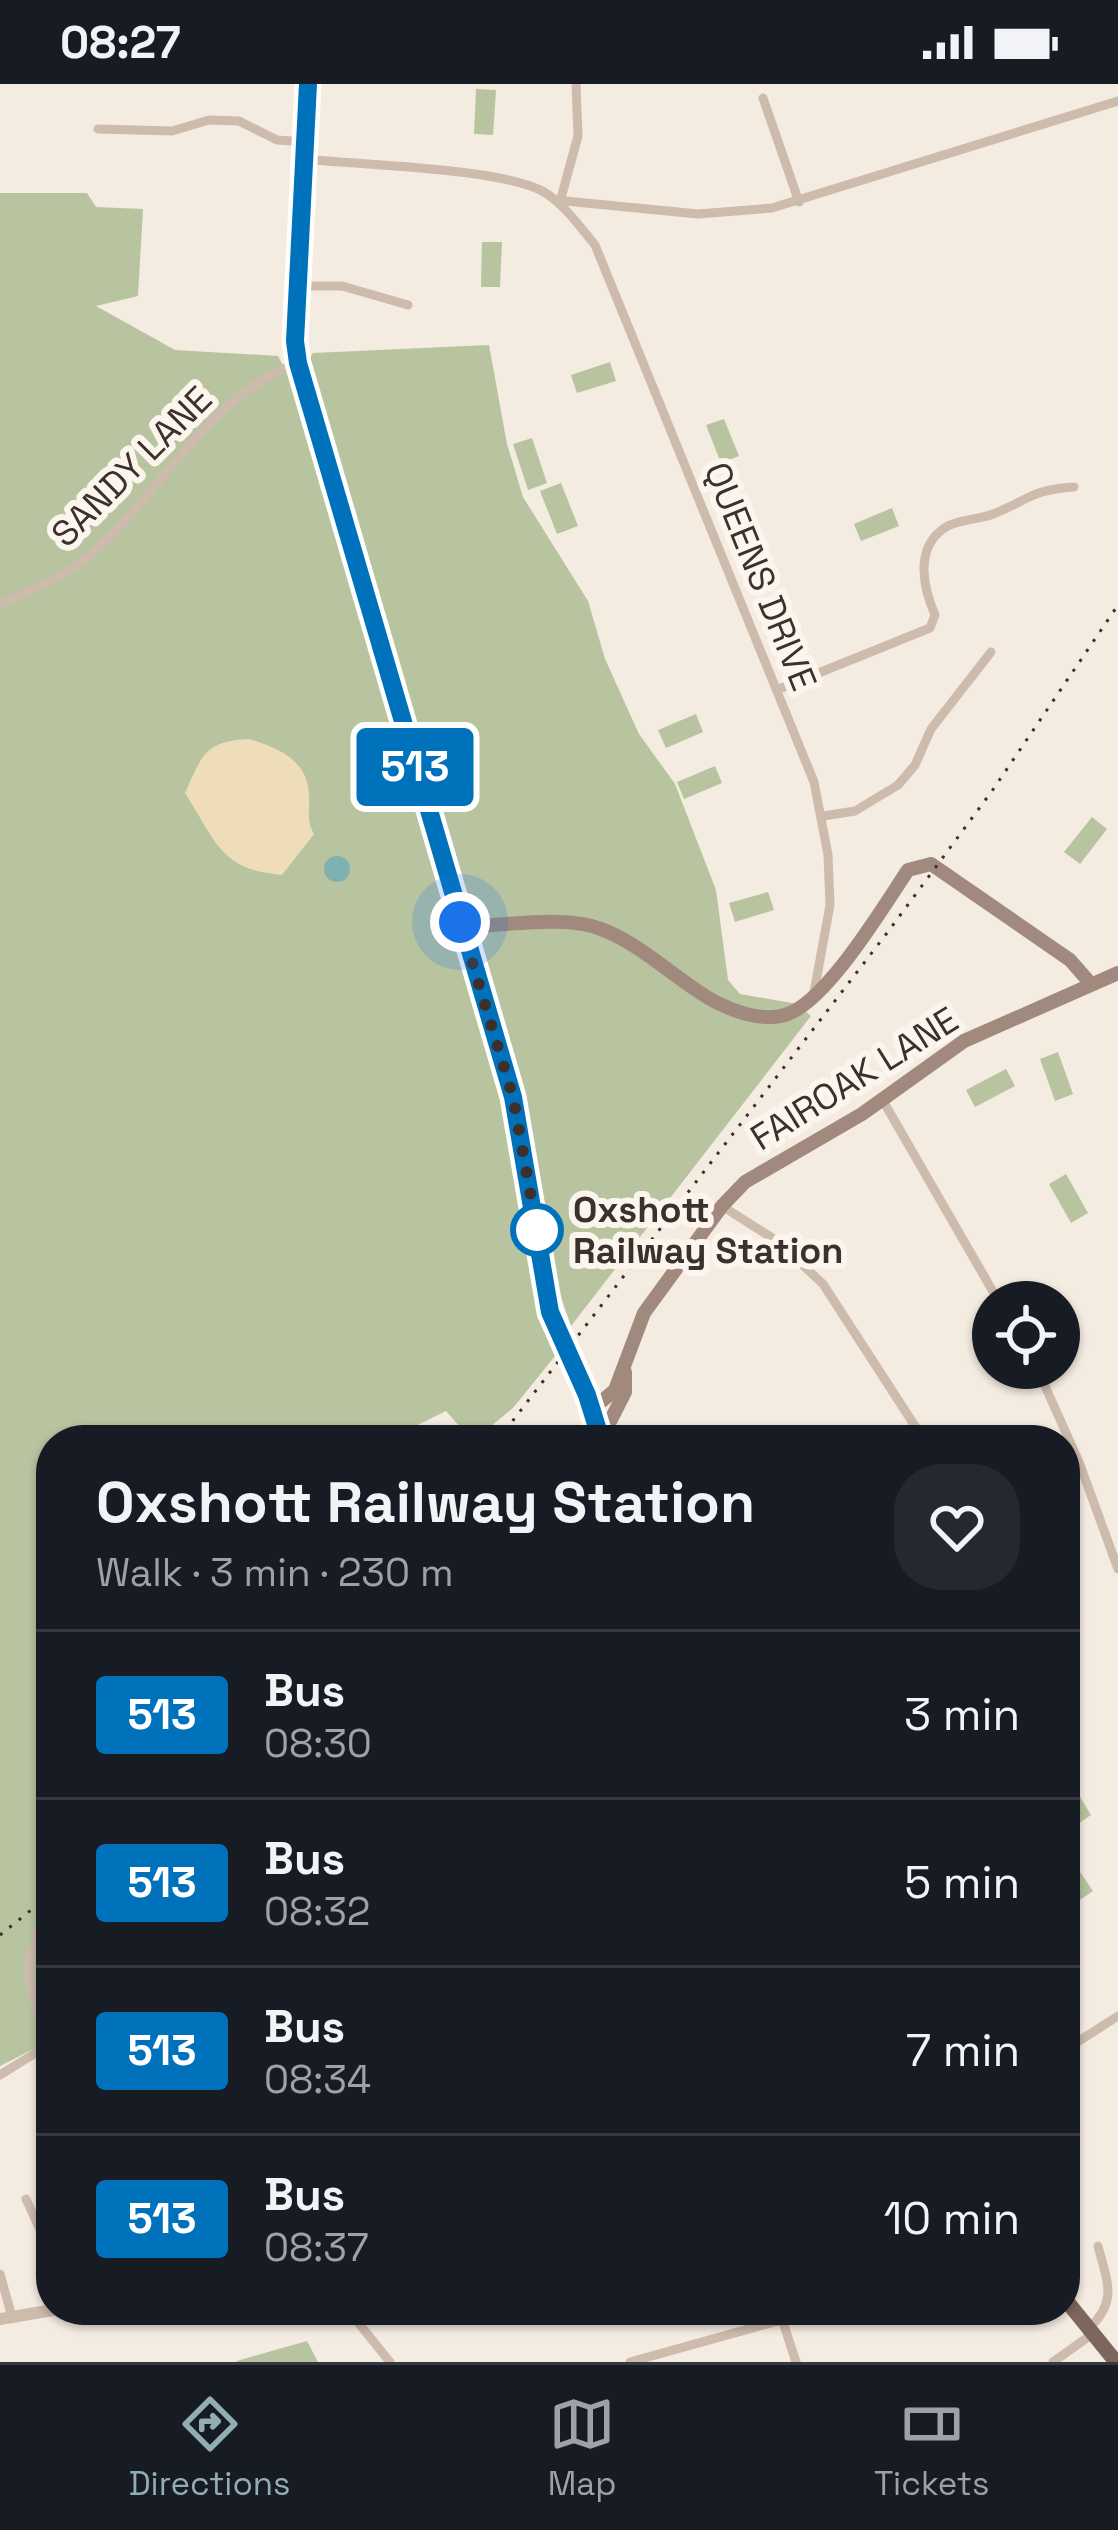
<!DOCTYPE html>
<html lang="en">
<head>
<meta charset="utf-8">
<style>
  :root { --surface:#171b24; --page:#242831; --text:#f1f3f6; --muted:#9ea1a6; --line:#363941; --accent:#92aeb2 }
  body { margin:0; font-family:"Space Grotesk",sans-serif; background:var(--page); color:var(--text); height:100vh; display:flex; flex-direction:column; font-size:45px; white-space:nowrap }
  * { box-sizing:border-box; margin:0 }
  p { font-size:39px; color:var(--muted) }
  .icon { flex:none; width:66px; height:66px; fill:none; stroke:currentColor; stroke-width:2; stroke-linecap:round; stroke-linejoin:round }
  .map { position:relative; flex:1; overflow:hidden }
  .side { position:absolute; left:36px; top:1341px; width:1044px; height:900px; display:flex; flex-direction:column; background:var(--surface); border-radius:48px; box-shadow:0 3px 9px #0004 }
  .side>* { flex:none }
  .badge { padding:0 24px; border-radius:9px; font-size:42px; line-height:78px }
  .tools { position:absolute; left:972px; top:1197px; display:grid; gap:24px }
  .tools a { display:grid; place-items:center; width:108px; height:108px; border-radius:50%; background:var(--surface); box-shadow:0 3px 9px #0004; font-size:60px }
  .you { position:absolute; width:60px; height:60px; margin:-30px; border:9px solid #fff; border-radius:50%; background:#1a73e8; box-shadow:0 0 0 18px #1a73e833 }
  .map>.badge { position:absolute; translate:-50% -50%; box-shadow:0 0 0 6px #fff }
  .round { display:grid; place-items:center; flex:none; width:126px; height:126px; border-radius:48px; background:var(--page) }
  .overview { display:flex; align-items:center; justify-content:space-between; height:204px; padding:0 60px }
  h1 { font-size:57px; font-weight:700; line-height:90px }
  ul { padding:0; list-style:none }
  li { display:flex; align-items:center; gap:36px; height:168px; padding:0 60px; border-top:3px solid var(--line) }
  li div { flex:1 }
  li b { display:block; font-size:45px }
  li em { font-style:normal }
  li .badge { min-width:132px; font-weight:700; text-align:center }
  .status { display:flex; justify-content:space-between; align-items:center; height:84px; padding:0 60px; background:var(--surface); direction:ltr }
  .status svg { height:33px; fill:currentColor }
  .menu { display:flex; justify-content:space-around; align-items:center; height:168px; border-top:3px solid var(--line); background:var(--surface); font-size:33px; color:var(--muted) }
  .menu a { display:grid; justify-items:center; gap:6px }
  .menu .current { color:var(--accent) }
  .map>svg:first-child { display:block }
  .green { fill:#b8c4a0 }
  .sand { fill:#efdcb8 }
  .water { fill:#7fb0b2 }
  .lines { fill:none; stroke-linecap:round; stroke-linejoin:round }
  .minor { stroke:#cdbbac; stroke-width:9 }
  .tertiary { stroke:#cdbbac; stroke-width:12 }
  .secondary { stroke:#a18a7d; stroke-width:14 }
  .primary { stroke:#7d675c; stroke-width:15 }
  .rail { stroke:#3b302b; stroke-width:3; stroke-dasharray:3 9; stroke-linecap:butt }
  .primary-bridge { stroke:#7d675c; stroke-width:15 }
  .line-casing { stroke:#fff; stroke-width:27 }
  .line { stroke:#0072bc; stroke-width:18 }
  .walk { stroke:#3b302b; stroke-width:12; stroke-dasharray:0 21.6 }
  .stop-dot { fill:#fff; stroke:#0072bc; stroke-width:6 }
  .labels { text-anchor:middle; stroke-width:12; stroke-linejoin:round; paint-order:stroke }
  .street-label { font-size:36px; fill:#3b302b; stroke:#fbf5ee }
  .stop-label { font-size:36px; font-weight:bold; fill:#3b302b; stroke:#fbf5ee; text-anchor:start }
</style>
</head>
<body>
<div class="status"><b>08:27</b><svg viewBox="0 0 49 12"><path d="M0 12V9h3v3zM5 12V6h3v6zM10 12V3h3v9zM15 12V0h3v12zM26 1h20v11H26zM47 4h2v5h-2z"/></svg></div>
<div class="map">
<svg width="1118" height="2278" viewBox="0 0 1118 2278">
  <rect width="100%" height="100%" fill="#f4ebe1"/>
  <path class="green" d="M476,5L496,6L493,51L474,50Z
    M0,109H87L96,123L143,125L138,212L96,222L175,266L278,272L296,307L503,1015L555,1272L513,1324L474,1356H452L461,1344L446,1327L387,1356H51V1956L0,1982Z
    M482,158H502L500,203H481Z
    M489,261L507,360L523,413L588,517L605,575L639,650L675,700L716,806L728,896L740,910L797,920L811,932L571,1242L559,1207L524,1014L307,278L313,269Z
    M610,278L616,297L577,309L571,291Z
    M724,335L739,372L721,379L706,341Z
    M532,354L547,399L528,406L513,360Z
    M561,399L578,442L557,450L540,407Z
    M892,424L899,442L861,457L854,440Z
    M696,630L703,648L666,664L658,646Z
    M715,682L722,699L684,715L677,698Z
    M1092,733L1107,745L1080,780L1064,768Z
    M768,808L774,826L735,838L729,819Z
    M1058,968L1073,1010L1055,1017L1040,975Z
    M1006,985L1015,1002L975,1023L966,1006Z
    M1066,1090L1088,1129L1071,1139L1049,1100Z
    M1068,1693L1091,1731L1075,1742L1065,1726Z
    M1068,1770L1093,1807L1077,1818L1065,1799V1772Z
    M307,2257L318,2278H235L240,2276Z"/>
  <path class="sand" d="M249,655C278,664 308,676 309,711C310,727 306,736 314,750L282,791C220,786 216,757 185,709C202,672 204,657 249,655Z"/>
  <path class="water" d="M324 785a13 13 0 1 1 26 0a13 13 0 1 1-26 0Z"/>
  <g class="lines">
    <path class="minor" d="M763,14L799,118
      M98,45L172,47L209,36L239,37L277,56L305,58
      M304,75C358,81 503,84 544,108C563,119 581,144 595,161L814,698L828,771L830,821L813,914
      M561,114L578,52L576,0
      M555,116L698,130L772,124L1118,17
      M298,202H342L408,221
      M0,520C30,507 63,493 89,472C160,412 206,312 298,279
      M779,605L930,544L935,531C923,503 914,463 946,443C960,435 978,436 993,430C1029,416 1030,406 1074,403
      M823,732L855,727L898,701L915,681L931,645L991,568
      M882,1015L999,1218
      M722,1122L777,1157L823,1200L924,1356
      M1037,1284L1079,1378L1118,1485
      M35,1849L51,1868
      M1065,1966L1118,1932
      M0,1991L37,1968L46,1947C35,1923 17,1876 40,1856
      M26,2115L51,2170
      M0,2190L12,2233
      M348,2226L390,2278
      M782,2235L796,2278
      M1090,2243C1118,2217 1107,2197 1098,2162
      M630,2278L817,2226
      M1053,2278L1094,2249"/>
    <path class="tertiary" d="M0,2235L53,2226"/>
    <path class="secondary" d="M461,843C500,842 563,831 598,844C634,856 667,887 699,908C721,923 758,939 785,931C826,919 883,823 908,786L931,780L1070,876L1091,900
      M591,1321L602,1317L615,1306L644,1229L722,1122L745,1098L862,1030L964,957L1118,889
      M601,1355L625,1308V1288"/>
    <path class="primary" d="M308,0L295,257L298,279L513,1013L552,1233
      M579,1294L601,1356
      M1065,2215L1116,2278"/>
    <path class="rail" d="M498,1356L887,849L992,707L1118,521
      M0,1851L51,1810"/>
    <path class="primary-bridge" d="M552,1233L579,1294"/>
  </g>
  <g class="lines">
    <g class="line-casing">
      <path id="line" d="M308,0L295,257L298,279L513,1013L550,1228L587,1311L601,1356"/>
    </g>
    <use href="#line" class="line"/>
    <path class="walk" d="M460,838L513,1013L538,1152L537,1146"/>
  </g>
  <circle class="stop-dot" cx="537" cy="1146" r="24"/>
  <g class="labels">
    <g class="street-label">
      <text transform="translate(131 382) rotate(-45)" y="13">SANDY LANE</text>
      <text transform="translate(761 492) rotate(68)" y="13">QUEENS DRIVE</text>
      <text transform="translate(854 994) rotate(-32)" y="13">FAIROAK LANE</text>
    </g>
    <g class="stop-label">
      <text x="573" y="1138">Oxshott<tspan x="573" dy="41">Railway Station</tspan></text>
    </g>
  </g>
</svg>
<div class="tools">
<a><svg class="icon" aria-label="locate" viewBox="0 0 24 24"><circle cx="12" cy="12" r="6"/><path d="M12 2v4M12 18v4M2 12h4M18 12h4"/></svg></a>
</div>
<div class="you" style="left:460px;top:838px"></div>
<b class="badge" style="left:415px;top:683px;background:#0072bc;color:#fff">513</b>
<section class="side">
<div class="overview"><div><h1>Oxshott Railway Station</h1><p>Walk · 3 min · 230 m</p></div><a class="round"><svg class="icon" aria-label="heart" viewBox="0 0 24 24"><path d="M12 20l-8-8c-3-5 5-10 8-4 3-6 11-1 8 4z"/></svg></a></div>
<ul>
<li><span class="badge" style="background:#0072bc;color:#fff">513</span><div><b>Bus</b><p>08:30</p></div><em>3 min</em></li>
<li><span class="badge" style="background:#0072bc;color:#fff">513</span><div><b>Bus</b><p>08:32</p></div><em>5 min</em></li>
<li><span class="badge" style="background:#0072bc;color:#fff">513</span><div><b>Bus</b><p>08:34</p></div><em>7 min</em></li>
<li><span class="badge" style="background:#0072bc;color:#fff">513</span><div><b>Bus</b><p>08:37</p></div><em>10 min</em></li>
</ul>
</section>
</div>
<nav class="menu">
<a class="current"><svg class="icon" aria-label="directions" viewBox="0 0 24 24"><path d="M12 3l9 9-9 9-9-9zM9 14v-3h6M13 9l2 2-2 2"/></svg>Directions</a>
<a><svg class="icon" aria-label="map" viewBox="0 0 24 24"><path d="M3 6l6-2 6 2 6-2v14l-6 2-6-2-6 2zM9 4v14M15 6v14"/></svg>Map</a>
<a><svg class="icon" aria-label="tickets" viewBox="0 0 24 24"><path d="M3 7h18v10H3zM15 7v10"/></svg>Tickets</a>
</nav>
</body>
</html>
